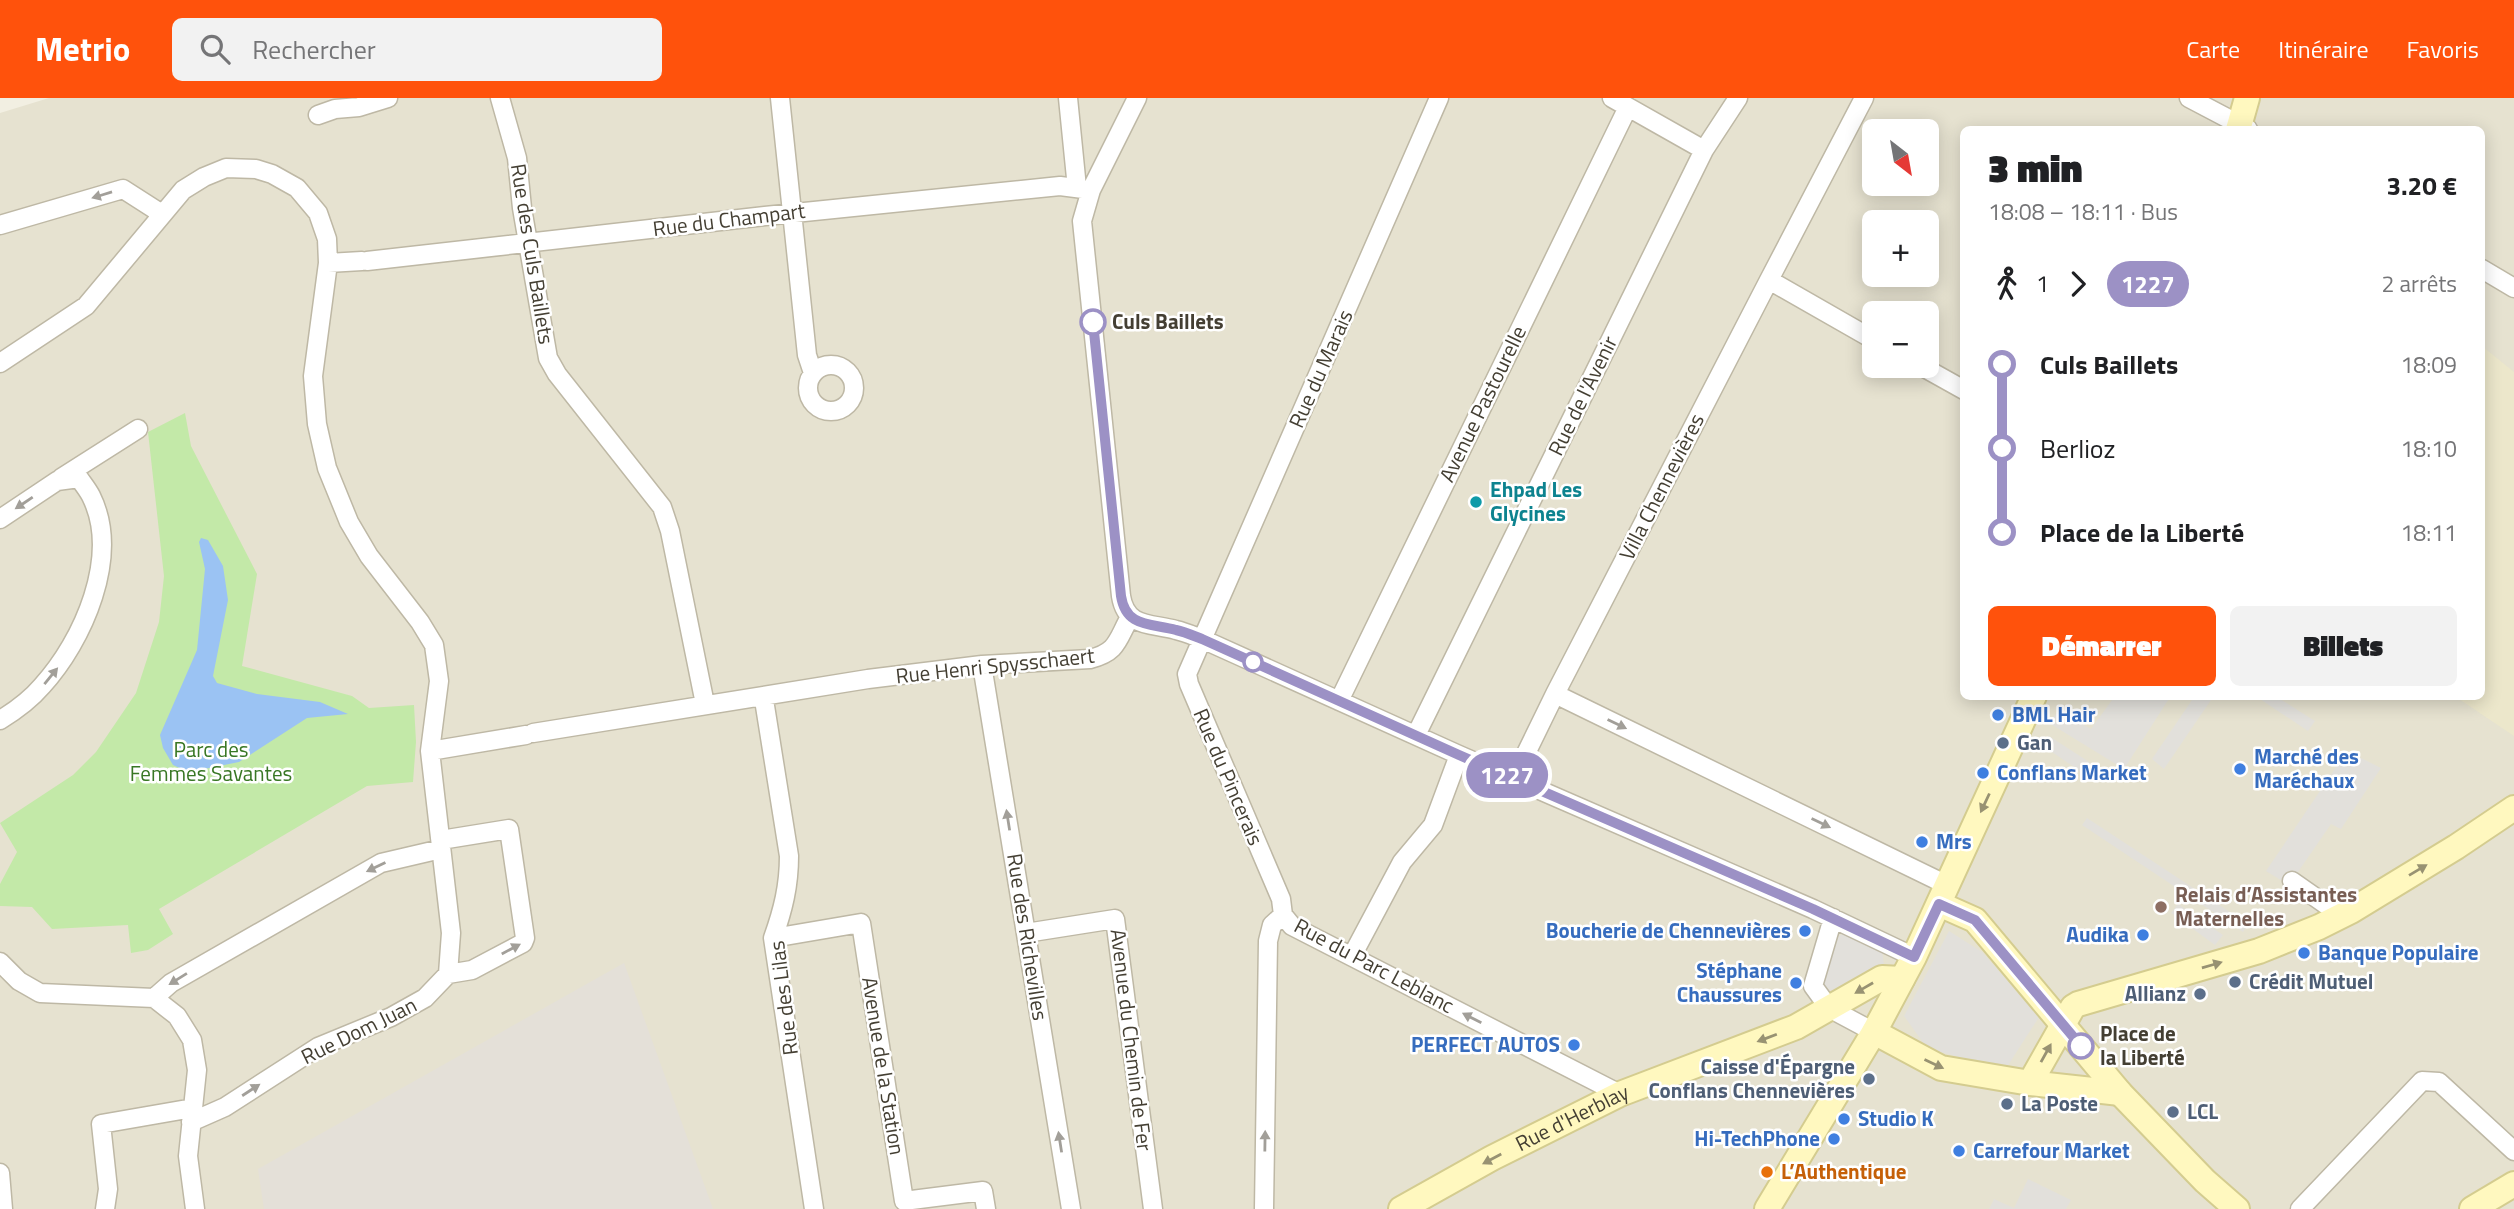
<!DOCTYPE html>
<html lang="fr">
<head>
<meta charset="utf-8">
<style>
  :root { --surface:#fff; --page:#f2f2f2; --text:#202124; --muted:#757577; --accent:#ff520c }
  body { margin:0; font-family:"Titillium Web",sans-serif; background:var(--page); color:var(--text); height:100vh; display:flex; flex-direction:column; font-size:26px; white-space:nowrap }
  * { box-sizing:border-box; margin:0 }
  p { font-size:23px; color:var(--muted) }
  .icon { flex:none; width:38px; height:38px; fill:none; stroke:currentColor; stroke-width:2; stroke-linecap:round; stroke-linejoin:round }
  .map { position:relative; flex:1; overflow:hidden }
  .sheet { position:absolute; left:1960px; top:28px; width:525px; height:574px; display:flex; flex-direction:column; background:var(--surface); border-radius:10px; box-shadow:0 4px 18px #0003 }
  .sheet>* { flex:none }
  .badge { padding:0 14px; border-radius:23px; font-size:24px; line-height:46px }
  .needle { width:46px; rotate:149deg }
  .controls { position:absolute; left:1862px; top:21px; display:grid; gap:14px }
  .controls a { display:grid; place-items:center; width:77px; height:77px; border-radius:10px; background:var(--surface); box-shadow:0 4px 18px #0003; font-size:35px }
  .map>.badge { position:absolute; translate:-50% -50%; box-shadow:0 0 0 4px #fff }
  .legs { display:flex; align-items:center; gap:10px; height:77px; padding:0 28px; font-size:23px }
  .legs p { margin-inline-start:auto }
  .headline { display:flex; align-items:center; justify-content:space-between; height:119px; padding:0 28px }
  h1 { font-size:38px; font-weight:800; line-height:52px }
  .button { display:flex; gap:14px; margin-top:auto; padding:14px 28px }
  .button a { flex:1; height:80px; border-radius:10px; background:var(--accent); color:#fff; font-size:28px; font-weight:800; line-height:80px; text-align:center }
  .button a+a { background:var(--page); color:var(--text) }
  ul { padding:0 28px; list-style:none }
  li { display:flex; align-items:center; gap:24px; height:84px; font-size:26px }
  li i { display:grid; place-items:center; width:10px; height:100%; margin:0 9px; background:currentColor }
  li i::after { content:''; width:18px; height:18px; margin:-9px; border:5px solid; border-radius:50%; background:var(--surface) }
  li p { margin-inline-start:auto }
  li:first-child i { background:linear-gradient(#0000 50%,currentColor 0) }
  li:last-child i { background:linear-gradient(currentColor 50%,#0000 0) }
  header { display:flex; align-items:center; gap:42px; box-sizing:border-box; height:98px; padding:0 35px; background:var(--accent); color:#fff }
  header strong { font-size:33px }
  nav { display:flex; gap:38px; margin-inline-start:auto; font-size:24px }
  .search { width:490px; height:63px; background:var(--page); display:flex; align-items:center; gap:18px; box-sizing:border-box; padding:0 24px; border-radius:10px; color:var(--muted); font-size:26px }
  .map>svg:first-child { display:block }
  .residential { fill:#e6e2d0; fill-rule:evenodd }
  .industrial { fill:#e4e0d8 }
  .education { fill:#ece7cb }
  .green { fill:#c3e9a8 }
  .parking { fill:#e2e0db }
  .water { fill:#9bc3f3 }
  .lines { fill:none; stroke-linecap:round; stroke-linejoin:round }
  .street-casing { stroke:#beb8a5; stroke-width:21 }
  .secondary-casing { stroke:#d4cc8f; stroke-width:28 }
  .street { stroke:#fff; stroke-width:18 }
  .secondary { stroke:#fff8bf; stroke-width:24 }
  .oneway { fill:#a29f99 }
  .oneway2 { fill:#989272 }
  .line-1-casing { stroke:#fff; stroke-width:16 }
  .line-1 { stroke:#9c91c5; stroke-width:10 }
  .stop-1-dot { fill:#fff; stroke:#9c91c5; stroke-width:3.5 }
  .culture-dot { fill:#0f9aa8; stroke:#fff; stroke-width:2.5 }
  .shop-dot { fill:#3f7fe0; stroke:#fff; stroke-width:2.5 }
  .service-dot { fill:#5c6f8a; stroke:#fff; stroke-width:2.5 }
  .education-dot { fill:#8d6e63; stroke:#fff; stroke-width:2.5 }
  .food-dot { fill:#e8710a; stroke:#fff; stroke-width:2.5 }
  .labels { text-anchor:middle; stroke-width:5; stroke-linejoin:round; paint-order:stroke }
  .street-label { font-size:21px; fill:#443f33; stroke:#fff }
  .stop-label { font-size:21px; font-weight:bold; fill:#443f33; stroke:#fff; text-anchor:start }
  .culture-label { font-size:21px; font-weight:bold; fill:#0d838f; stroke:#fff; text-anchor:start }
  .shop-label { font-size:21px; font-weight:bold; fill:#366cbe; stroke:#fff; text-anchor:start }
  .service-label { font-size:21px; font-weight:bold; fill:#4e5e75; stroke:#fff; text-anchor:start }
  .park-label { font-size:21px; fill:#387724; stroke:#fff }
  .education-label { font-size:21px; font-weight:bold; fill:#785e54; stroke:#fff; text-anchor:start }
  .food-label { font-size:21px; font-weight:bold; fill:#c56008; stroke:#fff; text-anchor:start }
</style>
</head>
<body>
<header>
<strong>Metrio</strong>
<div class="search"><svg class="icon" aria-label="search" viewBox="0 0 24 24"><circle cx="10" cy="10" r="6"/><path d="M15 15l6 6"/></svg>Rechercher</div>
<nav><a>Carte</a><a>Itinéraire</a><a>Favoris</a></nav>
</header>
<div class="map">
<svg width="2514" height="1111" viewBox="0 0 2514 1111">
  <rect width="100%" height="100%" fill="#f2efe2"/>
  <path class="residential" d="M49,0H2514V1111H0V15ZM1964,32H2482V598H1964ZM1874,33H1927V86H1874ZM1874,124H1927V177H1874ZM1874,215H1927V268H1874Z"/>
  <path class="industrial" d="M624,865L713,1111H264L258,1071Z"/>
  <path class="education" d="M2482,248L2514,274V638L2456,599L2482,598Z"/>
  <path class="green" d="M185,315L191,348L257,476L242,568L352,598L369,610L414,607L416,644L413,684L367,688L159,811L173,836L148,852L131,855L128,827L52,831L32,809L0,808V786L17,754L0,725L73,677L96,654L136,595L159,524L164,478L148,334Z"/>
  <path class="parking" d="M2115,598L2125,602L2128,599H2170L2124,671L2049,625L2058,613L2091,631Z
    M2194,599H2213L2164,671L2152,661Z
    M2257,599H2277L2315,623L2308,633Z
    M2049,638L2100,671L2092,681L2043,648Z
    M2347,653L2381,670L2341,731L2331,726L2289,787L2266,773Z
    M2087,720L2248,826L2243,834L2082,727Z
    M2178,806L2223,837L2215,847L2171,815Z
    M1949,833L1982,854L2039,919L2005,972L1927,950L1904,918Z
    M1846,834L1882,852L1884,868L1838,897L1819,885L1835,840Z
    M2028,1081L2071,1102L2066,1111H1989L1994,1101L2014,1110Z"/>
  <path class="water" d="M201,440L208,442L223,468L228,502L213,578L217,585L257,596L320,604L348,616L307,620L239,664L204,671L186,673L173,667L163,650L160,637L197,552L205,471L199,444Z"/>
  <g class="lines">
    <g class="street-casing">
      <path id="street" d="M500,0L517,60L522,110L548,260L557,276L662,409L670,433L705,606
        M780,0L807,257L813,275
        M1068,0L1077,90
        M1137,0L1091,92L1082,123L1121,498C1126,530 1151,525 1176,532C1185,534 1194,538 1202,541L1459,657L1813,811L1914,859
        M1612,0L1704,52
        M2189,0L2248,31
        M318,17L335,11L359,9L388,0
        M0,127L123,91L162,116
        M367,163L765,118L1060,88L1091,92
        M328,165L362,163
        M2482,171L2514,190
        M1769,182L1864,0
        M0,265L86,208L183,92L204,79L226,70L256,71L272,76L297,90L318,115L327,141L328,165L313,278L317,326L327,370L349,424L369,458L420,524L434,547L439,583L430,653L451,835L448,876
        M808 290a23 23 0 1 1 46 0a23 23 0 1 1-46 0Z
        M1921,268L1964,292
        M61,380L138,331
        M0,421L57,383L79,380C83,386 88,392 91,398C121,458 83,543 42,588C30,602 15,613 0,622
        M982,567L1071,1111
        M1555,596L1947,787
        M1339,603L1628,9
        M765,608L789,758C789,788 783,812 773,840L814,1111
        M533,635L868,581L982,567L1090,561C1118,554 1117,542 1130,519
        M1416,637L1704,52L1738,0
        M430,653L526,637
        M1514,680L1555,596L1769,182L1874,242
        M441,742L509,731L525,840L523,845L472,872L448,876
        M2292,783L2342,818
        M1283,817L1281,801L1189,586L1187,576L1439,0
        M1283,817L1292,828L1620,996
        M1833,820L1813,888L1829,910L1874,934
        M1026,835L1115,821L1153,1111
        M773,840L861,825L904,1103L983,1093L986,1111
        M1352,858L1402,764L1433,727L1459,657
        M0,864L19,883L40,895L154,900
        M154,900L171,885L381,765L441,751
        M154,900L177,918L192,942L197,972L188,1058L195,1111
        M191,1024L225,1009L318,949L391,919L425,900L448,876
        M0,1075L3,1111
        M105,1111L108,1091L101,1026L193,1010
        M1264,1111L1268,843L1272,827L1283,817
        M2300,1111L2422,983L2439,984L2514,1053"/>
    </g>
    <g class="secondary-casing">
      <g id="secondary">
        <path d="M2238,32L2247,0"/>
        <path d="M1939,806L1975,822L2120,995L2205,1083L2237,1111"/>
        <path d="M1874,934L1941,970L2030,985L2120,995"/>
        <path d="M2030,985L2073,909L2078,906L2259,853L2319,829L2351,813L2456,749L2514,710"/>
        <path id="s1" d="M1401,1111L1492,1060L1620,996L1796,929L1882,880L1902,881"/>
        <path d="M1767,1111L1874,934L1914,859L2034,598"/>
        <path d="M2472,1111L2514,1086"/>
      </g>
    </g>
    <use href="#street" class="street"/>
    <use href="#secondary" class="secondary"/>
  </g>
  <defs><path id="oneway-solid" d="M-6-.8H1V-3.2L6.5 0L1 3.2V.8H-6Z" transform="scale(1.75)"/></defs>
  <g class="oneway">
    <use href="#oneway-solid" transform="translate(102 97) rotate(163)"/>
    <use href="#oneway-solid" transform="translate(24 405) rotate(146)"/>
    <use href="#oneway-solid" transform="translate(51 578) rotate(-51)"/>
    <use href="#oneway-solid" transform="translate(1617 626) rotate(26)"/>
    <use href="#oneway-solid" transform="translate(1008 722) rotate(-99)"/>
    <use href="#oneway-solid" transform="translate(1821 725) rotate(26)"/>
    <use href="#oneway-solid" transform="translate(376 769) rotate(154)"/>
    <use href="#oneway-solid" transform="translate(511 851) rotate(-28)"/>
    <use href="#oneway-solid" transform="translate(178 881) rotate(148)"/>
    <use href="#oneway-solid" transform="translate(1472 920) rotate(-153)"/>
    <use href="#oneway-solid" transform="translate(251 992) rotate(-33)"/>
    <use href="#oneway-solid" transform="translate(1265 1043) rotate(-89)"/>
    <use href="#oneway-solid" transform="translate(1060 1044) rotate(-99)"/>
  </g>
  <g class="oneway2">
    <use href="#oneway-solid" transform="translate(1985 705) rotate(115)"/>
    <use href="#oneway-solid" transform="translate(2418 772) rotate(-31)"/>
    <use href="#oneway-solid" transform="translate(2212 867) rotate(-16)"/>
    <use href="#oneway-solid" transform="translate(1864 890) rotate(150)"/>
    <use href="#oneway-solid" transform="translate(1767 940) rotate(159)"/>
    <use href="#oneway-solid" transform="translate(2046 955) rotate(-61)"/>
    <use href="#oneway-solid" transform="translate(1934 966) rotate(25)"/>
    <use href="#oneway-solid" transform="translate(1492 1061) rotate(152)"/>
  </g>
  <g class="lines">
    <g class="line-1-casing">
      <path id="line-1" d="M1093,224L1121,498C1126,530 1151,525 1176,532C1185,534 1194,538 1202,541L1459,657L1813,811L1914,859L1939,806L1975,822L2081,948"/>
    </g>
    <use href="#line-1" class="line-1"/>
  </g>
  <g class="stop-1-dot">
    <circle cx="1093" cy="224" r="12"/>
    <circle cx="1253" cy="564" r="9"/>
    <circle cx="2081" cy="948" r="12"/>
  </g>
  <circle class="culture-dot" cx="1476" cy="404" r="7"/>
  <g class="shop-dot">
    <circle cx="1998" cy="617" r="7"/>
    <circle cx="2240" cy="671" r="7"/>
    <circle cx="1983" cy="675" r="7"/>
    <circle cx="1922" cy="744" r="7"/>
    <circle cx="1805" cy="833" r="7"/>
    <circle cx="2143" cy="837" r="7"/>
    <circle cx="2304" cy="855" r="7"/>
    <circle cx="1796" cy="885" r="7"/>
    <circle cx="1574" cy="947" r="7"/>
    <circle cx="1844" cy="1021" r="7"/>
    <circle cx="1834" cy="1041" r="7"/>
    <circle cx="1959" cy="1053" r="7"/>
  </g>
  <g class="service-dot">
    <circle cx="2003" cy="645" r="7"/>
    <circle cx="2235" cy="884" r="7"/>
    <circle cx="2200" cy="896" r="7"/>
    <circle cx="1869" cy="981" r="7"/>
    <circle cx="2007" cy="1006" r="7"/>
    <circle cx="2173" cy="1014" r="7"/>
  </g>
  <circle class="education-dot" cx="2161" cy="809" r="7"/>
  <circle class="food-dot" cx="1767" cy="1074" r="7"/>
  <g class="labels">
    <g class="street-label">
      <text transform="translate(729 122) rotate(-7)" y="7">Rue du Champart</text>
      <text transform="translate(532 156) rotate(81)" y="7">Rue des Culs Baillets</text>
      <text transform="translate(1321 271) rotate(-66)" y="7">Rue du Marais</text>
      <text transform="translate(1583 298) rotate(-64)" y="7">Rue de l'Avenir</text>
      <text transform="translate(1483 306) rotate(-64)" y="7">Avenue Pastourelle</text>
      <text transform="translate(1662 389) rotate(-63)" y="7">Villa Chennevières</text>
      <text transform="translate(995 568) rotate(-6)" y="7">Rue Henri Spysschaert</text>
      <text transform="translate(1228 679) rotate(67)" y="7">Rue du Pincerais</text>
      <text transform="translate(1027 839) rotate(81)" y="7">Rue des Richevilles</text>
      <text transform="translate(1374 868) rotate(28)" y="7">Rue du Parc Leblanc</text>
      <text transform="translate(784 900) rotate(-97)" y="7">Rue des Lilas</text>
      <text transform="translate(359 933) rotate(-26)" y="7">Rue Dom Juan</text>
      <text transform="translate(1131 942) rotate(83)" y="7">Avenue du Chemin de Fer</text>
      <text transform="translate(883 968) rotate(81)" y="7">Avenue de la Station</text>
      <text dy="7" stroke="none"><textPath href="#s1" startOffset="194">Rue d'Herblay</textPath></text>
    </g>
    <g class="stop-label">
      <text x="1112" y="231">Culs Baillets</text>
      <text x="2100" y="943">Place de<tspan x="2100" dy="24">la Liberté</tspan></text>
    </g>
    <g class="culture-label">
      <text x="1490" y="399">Ehpad Les<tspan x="1490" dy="24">Glycines</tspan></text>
    </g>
    <g class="shop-label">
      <text x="2012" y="624">BML Hair</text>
      <text x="2254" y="666">Marché des<tspan x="2254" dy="24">Maréchaux</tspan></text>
      <text x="1997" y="682">Conflans Market</text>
      <text x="1936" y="751">Mrs</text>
      <text x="1791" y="840" text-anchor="end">Boucherie de Chennevières</text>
      <text x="2129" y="844" text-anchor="end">Audika</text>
      <text x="2318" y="862">Banque Populaire</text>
      <text x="1782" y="880" text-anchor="end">Stéphane<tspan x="1782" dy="24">Chaussures</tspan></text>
      <text x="1560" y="954" text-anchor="end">PERFECT AUTOS</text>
      <text x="1858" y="1028">Studio K</text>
      <text x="1820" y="1048" text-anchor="end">Hi-TechPhone</text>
      <text x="1973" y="1060">Carrefour Market</text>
    </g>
    <g class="service-label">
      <text x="2017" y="652">Gan</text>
      <text x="2249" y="891">Crédit Mutuel</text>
      <text x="2186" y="903" text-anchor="end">Allianz</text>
      <text x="1855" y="976" text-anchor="end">Caisse d'Épargne<tspan x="1855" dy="24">Conflans Chennevières</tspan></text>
      <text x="2021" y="1013">La Poste</text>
      <text x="2187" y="1021">LCL</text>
    </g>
    <g class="park-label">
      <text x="211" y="659">Parc des<tspan x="211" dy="24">Femmes Savantes</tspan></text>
    </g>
    <g class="education-label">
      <text x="2175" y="804">Relais d’Assistantes<tspan x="2175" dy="24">Maternelles</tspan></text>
    </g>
    <g class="food-label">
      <text x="1781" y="1081">L’Authentique</text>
    </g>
  </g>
</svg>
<div class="controls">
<a><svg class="needle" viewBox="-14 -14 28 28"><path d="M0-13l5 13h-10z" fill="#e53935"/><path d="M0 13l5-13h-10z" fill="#757577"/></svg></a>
<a>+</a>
<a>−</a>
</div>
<b class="badge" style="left:1507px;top:677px;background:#9c91c5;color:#fff">1227</b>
<section class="sheet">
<div class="headline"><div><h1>3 min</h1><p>18:08 – 18:11 · Bus</p></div><b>3.20 €</b></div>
<div class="legs"><svg class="icon" aria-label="walk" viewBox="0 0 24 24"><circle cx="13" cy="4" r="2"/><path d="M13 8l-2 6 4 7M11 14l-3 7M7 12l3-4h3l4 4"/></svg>1<svg class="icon" aria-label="forward" viewBox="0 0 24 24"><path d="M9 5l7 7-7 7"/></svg><b class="badge" style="background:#9c91c5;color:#fff">1227</b><p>2 arrêts</p></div>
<ul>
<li><i style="color:#9c91c5"></i><b>Culs Baillets</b><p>18:09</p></li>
<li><i style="color:#9c91c5"></i><span>Berlioz</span><p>18:10</p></li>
<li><i style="color:#9c91c5"></i><b>Place de la Liberté</b><p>18:11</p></li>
</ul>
<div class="button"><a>Démarrer</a><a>Billets</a></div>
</section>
</div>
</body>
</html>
